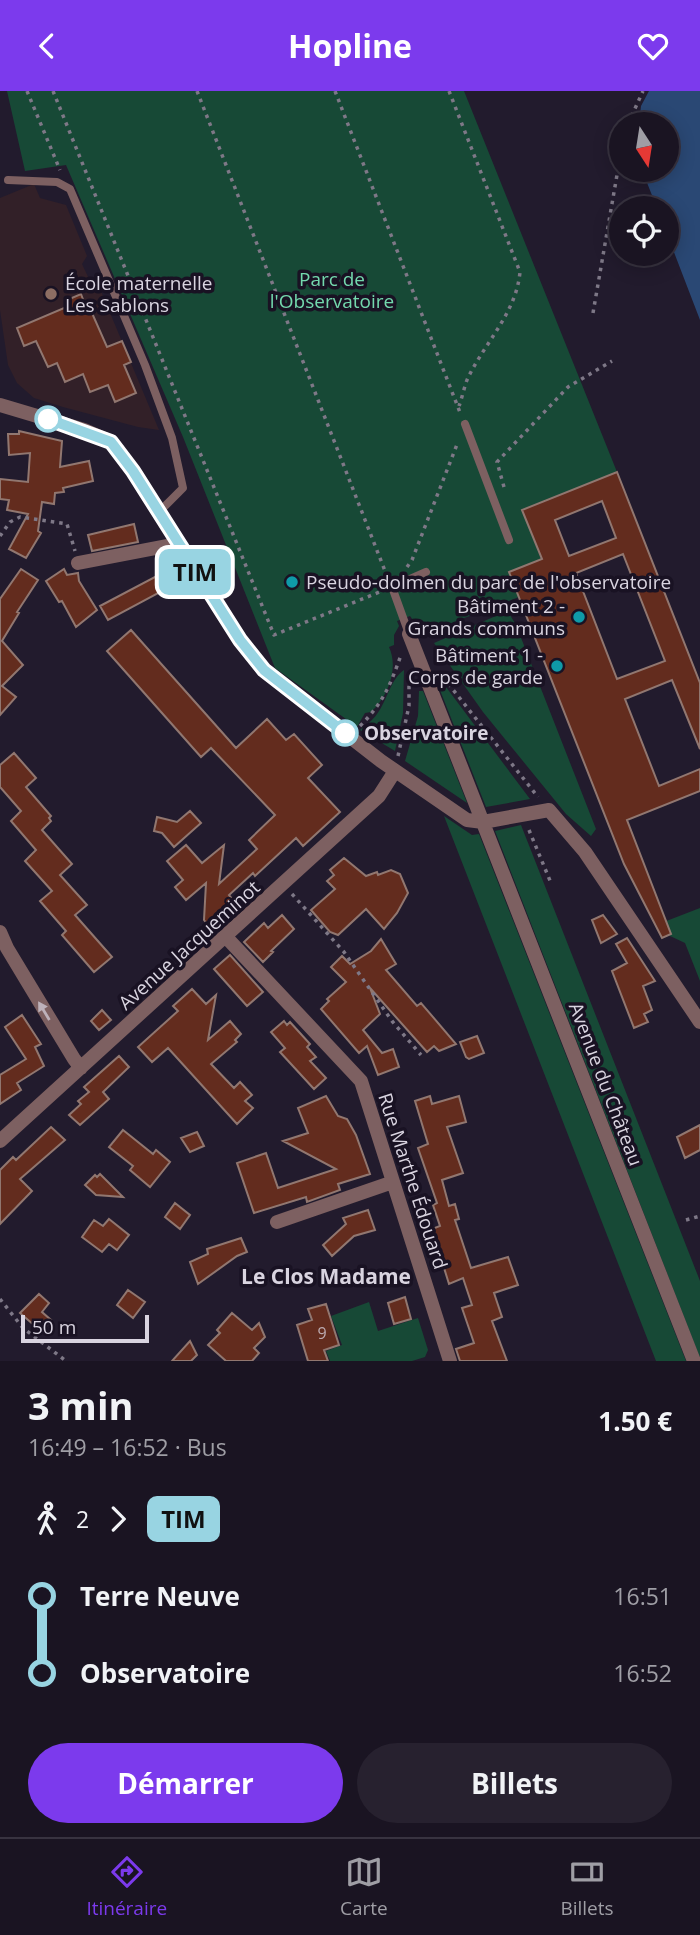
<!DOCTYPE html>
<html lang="fr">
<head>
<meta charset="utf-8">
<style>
  :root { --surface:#1a1422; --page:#27212f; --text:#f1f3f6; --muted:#9f9ea5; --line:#383340; --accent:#7c3aed }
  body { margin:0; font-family:"Open Sans",sans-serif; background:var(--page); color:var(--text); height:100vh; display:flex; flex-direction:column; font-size:26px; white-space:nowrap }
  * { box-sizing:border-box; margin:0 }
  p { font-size:23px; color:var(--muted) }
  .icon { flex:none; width:38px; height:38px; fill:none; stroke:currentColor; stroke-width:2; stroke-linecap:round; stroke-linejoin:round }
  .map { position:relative; height:1270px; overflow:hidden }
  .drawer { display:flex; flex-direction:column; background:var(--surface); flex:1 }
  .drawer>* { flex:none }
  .badge { padding:0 14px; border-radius:10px; font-size:24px; line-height:46px }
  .needle { width:46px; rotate:168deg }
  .fabs { position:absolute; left:609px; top:21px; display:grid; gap:14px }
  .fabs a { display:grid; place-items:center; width:70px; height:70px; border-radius:50%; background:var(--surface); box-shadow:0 4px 18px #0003,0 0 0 2px var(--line); font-size:35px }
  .scale { position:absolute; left:21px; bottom:18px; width:128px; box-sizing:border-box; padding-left:7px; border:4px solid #d9d4e0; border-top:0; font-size:19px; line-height:24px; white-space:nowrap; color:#d9d4e0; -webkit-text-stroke:5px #191223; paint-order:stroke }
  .map>.badge { position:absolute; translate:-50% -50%; box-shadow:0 0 0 4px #fff }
  .legs { display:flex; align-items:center; gap:10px; height:77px; padding:0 28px; font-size:23px }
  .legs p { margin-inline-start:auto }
  .head { display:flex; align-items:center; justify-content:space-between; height:119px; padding:0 28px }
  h1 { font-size:38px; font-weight:700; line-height:52px }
  .primary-button { display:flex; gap:14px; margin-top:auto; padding:14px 28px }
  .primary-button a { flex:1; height:80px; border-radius:42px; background:var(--accent); color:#fff; font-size:28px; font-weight:700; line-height:80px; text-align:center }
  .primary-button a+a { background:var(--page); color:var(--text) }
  ul { padding:0 28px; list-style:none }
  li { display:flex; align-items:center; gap:24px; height:77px; font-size:26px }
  li i { display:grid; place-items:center; width:10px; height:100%; margin:0 9px; background:currentColor }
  li i::after { content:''; width:18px; height:18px; margin:-9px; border:5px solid; border-radius:50%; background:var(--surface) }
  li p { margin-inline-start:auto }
  li:first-child i { background:linear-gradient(#0000 50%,currentColor 0) }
  li:last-child i { background:linear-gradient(currentColor 50%,#0000 0) }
  header { display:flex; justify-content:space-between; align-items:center; height:91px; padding:0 28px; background:var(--accent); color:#fff; font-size:32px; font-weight:700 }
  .tabs { display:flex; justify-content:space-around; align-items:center; height:98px; border-top:2px solid var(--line); background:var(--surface); font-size:19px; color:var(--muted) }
  .tabs a { display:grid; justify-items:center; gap:4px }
  .tabs .selected { color:var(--accent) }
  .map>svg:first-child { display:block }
  .education { fill:#322028 }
  .green { fill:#174936 }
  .water { fill:#2a4874 }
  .building { fill:#632c1e; stroke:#917770; stroke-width:2; fill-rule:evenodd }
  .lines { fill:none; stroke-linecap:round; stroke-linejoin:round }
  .path { stroke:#7e7887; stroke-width:3.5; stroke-dasharray:3.5 5; stroke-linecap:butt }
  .lane { stroke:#7d6061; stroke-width:8 }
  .street { stroke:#7d6061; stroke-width:14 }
  .oneway { fill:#bdb1ba }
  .line-1-casing { stroke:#fff; stroke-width:16 }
  .line-1 { stroke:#98d4e2; stroke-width:10 }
  .education-dot { fill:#8d6e63; stroke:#191223; stroke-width:2.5 }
  .stop-1-dot { fill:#fff; stroke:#98d4e2; stroke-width:3.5 }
  .culture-dot { fill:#0f9aa8; stroke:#191223; stroke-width:2.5 }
  .labels { text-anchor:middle; stroke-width:7; stroke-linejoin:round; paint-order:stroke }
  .number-label { font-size:16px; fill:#bcaab0 }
  .park-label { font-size:19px; fill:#73d8ad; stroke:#191223 }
  .poi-label { font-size:19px; fill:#d9d4e0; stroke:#191223; text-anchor:start }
  .stop-label { font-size:19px; font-weight:bold; fill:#d9d4e0; stroke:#191223; text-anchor:start }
  .street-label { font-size:19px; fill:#d9d4e0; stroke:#191223 }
  .neighbourhood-label { font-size:21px; font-weight:bold; fill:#d9d4e0; stroke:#191223 }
</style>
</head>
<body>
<header><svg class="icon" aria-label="back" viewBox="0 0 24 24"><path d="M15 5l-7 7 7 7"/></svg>Hopline<svg class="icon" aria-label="heart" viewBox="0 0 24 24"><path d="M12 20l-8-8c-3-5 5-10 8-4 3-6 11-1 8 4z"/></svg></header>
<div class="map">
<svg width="700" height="1270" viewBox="0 0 700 1270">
  <rect width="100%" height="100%" fill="#221b2d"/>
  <path class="education" d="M34,93L40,107L66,114L87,165L82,173L89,188L95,186L159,339L138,336L63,316L34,307L17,292L8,274L0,219V107Z"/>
  <path class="green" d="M7,0H464L617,381L522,419L541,468L510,481L519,506L428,541L424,534L415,532L410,525L397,530L399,535L394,544V554L389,556C399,577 388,606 371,621L365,622L357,636L275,577L183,346L66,74L25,80Z
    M498,524H510L516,534L596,738L591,745L566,723L483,621L434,552Z
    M404,579L403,622L395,660L360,639C366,634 373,629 377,623C387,610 391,587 404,579Z
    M443,592L530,708L486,716L438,594Z
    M419,600H423L467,712L405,670L418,625Z
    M444,725L472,744L479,743L686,1270H656Z
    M521,734L700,1190V1267L495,740Z
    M700,817V890L685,852L668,844L656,834Z
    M369,1211L378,1240L418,1227L428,1259L425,1266L412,1270H330L326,1260L342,1254L331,1225Z"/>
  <path class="water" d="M649,0H700V229L667,143V117H657L642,79H667V33H639L641,15Z"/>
  <path class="building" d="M81,203L85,214L88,213L107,256L122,250L131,271L124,274L136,302L115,311L108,294L90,301L83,283L65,291L57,272L48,276L36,250L24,255L17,237L69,215L67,209Z
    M19,340L62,350L60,376L89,370L93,390L63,397L64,401L55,402L54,413L42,411L38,440L41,442L26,467L9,458L28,423L7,419L9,409L0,408V388L28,391L30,362L9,364L8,343H19Z
    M617,381L700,592V658L672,589L625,608L659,695L700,678V700L627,729L671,843L662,847L624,773L509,481L542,468L522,419ZM602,410L616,447L569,465L555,429ZM623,463L665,570L617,588L576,482Z
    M134,433L138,451L92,460L88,444Z
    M21,478L38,489L17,521L19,522L2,550L23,574L2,595L16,606L0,624V508Z
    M64,478L67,484L78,482L79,490L97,519L76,536L62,510L59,511L46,490Z
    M170,478L179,491L108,529L100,515Z
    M131,539L236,657L267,628L286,649L294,643L322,674L308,687L340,721L303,755L296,747L255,785L253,782L229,804L237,814L211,838L204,829L206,792L186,809L175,796L183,789L167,770L186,754L202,772L224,754L219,793L257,758L249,749L275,724L211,657L201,666L107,560Z
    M14,662L36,687L26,696L51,725L49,727L51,730L42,739L72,773L60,784L87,814L75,824L112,866L94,881L62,844L66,840L40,810L52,800L25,770L36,759L11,730L21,720L0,696V674Z
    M190,720L201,732L174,756L162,742L154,740L157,726L177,731Z
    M344,767L366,785L377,781L378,784L391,779L400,783L408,802L397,822L384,838L366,818L338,844L330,841L311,819L335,798L327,790L334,784L330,779Z
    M282,824L294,838L271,860L273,861L263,871L244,851L264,832L268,837Z
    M603,824L617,843L601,852L592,829Z
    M627,847L655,890L643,895L652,919L644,923L648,931L634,937L612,880L627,872L616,853Z
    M381,848L396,873L386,879L417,915L421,912L456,953L439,960L434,955L427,961L370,897L380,923L363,939L382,962L393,958L399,976L378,984L367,955L359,962L321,918L329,910L327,908L346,891L331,876L342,865L350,873L371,860Z
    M230,864L263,901L247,915L214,878Z
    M192,898L206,913L216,904L208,949L230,930L241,943L235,949L237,951L211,973L234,997L240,991L252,1004L245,1010L253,1017L237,1033L168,957L152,971L138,956L178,920L173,915Z
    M102,919L111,929L99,939L91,930Z
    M22,924L41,953L35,956L44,975L17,992L21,999L0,1013V984L26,968L5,936Z
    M284,930L287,934L290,931L310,953L307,956L316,966L310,970L326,987L314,998L280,961L285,957L271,941Z
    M477,945L484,962L469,968L466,966L460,951Z
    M119,965L129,976L103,1001L109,1008L80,1034L69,1024L81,1013L78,1010L89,1001L84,996Z
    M326,1005L338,1025L347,1028L356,1044L370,1083L338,1093L340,1099L307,1111L306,1106L254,1122L237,1072L266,1062L278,1097L336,1078L283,1050L308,1042L298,1017Z
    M430,1005L432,1013L459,1005L466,1031L447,1036L463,1082L442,1089L449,1115L455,1113L459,1128L455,1129L471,1177L508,1166L518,1194L494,1202L502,1226L492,1230L507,1270H460L456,1258L474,1252L462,1217L472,1214L463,1187L449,1193L432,1138L440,1135L433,1114L437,1112L418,1057L428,1053L415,1010Z
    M700,1034V1059L685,1067L677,1046Z
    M51,1036L65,1049L20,1088L32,1100L0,1133V1079L13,1066L16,1069Z
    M123,1039L153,1063L156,1059L170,1071L150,1096L130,1079L133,1075L109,1056Z
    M197,1041L204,1055L190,1061L181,1047Z
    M100,1083L123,1106L96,1104L85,1094L95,1084L97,1086Z
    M175,1112L190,1124L180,1138L165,1126Z
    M368,1119L375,1139L354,1145L332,1165L323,1154L346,1133L343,1127Z
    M109,1128L129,1144L117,1159L109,1153L102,1161L82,1146L94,1129L103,1135Z
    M241,1147L247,1161L237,1165L198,1193L190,1171L208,1163L207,1158Z
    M128,1199L145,1211L133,1227L117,1214Z
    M39,1203L49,1212L42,1221L51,1229L42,1241L20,1222Z
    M405,1206L411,1228L394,1233L388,1212Z
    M326,1213L339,1254L324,1259L328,1270H308L297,1234L312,1229L308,1218Z
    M232,1222L252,1239L259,1232L265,1246L254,1257L259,1262L252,1270H226L208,1254L220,1242L217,1239Z
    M190,1250L197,1264L191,1270H172Z"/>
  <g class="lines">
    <path class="path" d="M27,0L60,79
      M53,0L274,544L382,500
      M197,0L387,485
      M335,0L461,324
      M449,0L520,181C516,223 484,252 467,289C464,297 462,307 459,315
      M628,33L643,0
      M593,222L621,61
      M504,396L497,371L568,296L612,270
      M0,445L10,431L20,426L67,433L75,460
      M407,476L412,469L458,351
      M443,586L538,706
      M360,635C383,612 390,595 401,564
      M398,665L409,615V587
      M529,739L551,792
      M292,803L344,861L392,930L421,964
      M686,1129L700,1125
      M0,1208L23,1237L66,1270"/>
    <path class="lane" d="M8,89L57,91L70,98L145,274L172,347L183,397L158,422
      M465,333L509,449
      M409,543L392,496L426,481"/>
    <path class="street" d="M0,314L84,339L111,351L133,380L240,549L264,579L381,670L467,729L483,731L549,719L585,761L700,931
      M78,472L177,453
      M409,543L694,1270
      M0,841L7,857L74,968L81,977
      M226,846L361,990L450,1270
      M0,1050L379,705L395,680
      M277,1131L393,1091"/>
  </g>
  <defs><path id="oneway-solid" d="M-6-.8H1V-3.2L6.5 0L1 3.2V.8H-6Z" transform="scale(1.75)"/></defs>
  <use class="oneway" href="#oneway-solid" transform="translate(44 920) rotate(-121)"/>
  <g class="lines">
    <g class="line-1-casing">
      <path id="line-1" d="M48,328L111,351L133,380L240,549L264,579L345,642"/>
    </g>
    <use href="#line-1" class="line-1"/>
  </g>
  <circle class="education-dot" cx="51" cy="203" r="7"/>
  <g class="stop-1-dot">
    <circle cx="48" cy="328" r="12"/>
    <circle cx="345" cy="642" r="12"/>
  </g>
  <g class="culture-dot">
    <circle cx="292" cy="491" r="7"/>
    <circle cx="579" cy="526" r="7"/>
    <circle cx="557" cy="575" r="7"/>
  </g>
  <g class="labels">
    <g class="number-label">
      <text x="322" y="1248">9</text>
    </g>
    <g class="park-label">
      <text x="332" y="195">Parc de<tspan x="332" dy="22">l'Observatoire</tspan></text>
    </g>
    <g class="poi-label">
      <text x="65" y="199">École maternelle<tspan x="65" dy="22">Les Sablons</tspan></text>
      <text x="306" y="498">Pseudo-dolmen du parc de l'observatoire</text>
      <text x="565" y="522" text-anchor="end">Bâtiment 2 -<tspan x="565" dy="22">Grands communs</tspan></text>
      <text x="543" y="571" text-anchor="end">Bâtiment 1 -<tspan x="543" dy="22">Corps de garde</tspan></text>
    </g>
    <g class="stop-label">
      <text x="364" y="649">Observatoire</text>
    </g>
    <g class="street-label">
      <text transform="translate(189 854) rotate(-42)" y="7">Avenue Jacqueminot</text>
      <text transform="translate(606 993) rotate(69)" y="7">Avenue du Château</text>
      <text transform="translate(413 1090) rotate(72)" y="7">Rue Marthe Édouard</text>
    </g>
    <g class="neighbourhood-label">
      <text x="326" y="1193">Le Clos Madame</text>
    </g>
  </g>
</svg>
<div class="fabs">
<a><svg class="needle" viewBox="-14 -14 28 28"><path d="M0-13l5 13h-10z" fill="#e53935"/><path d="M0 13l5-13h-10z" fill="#9f9ea5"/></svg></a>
<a><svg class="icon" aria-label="locate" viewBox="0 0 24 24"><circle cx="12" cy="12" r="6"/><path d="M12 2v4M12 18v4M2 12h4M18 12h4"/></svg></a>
</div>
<div class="scale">50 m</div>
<b class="badge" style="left:195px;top:481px;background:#98d4e2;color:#111">TIM</b>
</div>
<section class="drawer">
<div class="head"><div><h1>3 min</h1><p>16:49 – 16:52 · Bus</p></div><b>1.50 €</b></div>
<div class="legs"><svg class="icon" aria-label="walk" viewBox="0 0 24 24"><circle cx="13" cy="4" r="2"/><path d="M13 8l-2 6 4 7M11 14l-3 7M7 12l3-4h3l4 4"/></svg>2<svg class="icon" aria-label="forward" viewBox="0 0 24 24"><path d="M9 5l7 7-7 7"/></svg><b class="badge" style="background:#98d4e2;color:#111">TIM</b></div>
<ul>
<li><i style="color:#98d4e2"></i><b>Terre Neuve</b><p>16:51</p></li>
<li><i style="color:#98d4e2"></i><b>Observatoire</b><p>16:52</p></li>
</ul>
<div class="primary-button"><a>Démarrer</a><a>Billets</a></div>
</section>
<nav class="tabs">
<a class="selected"><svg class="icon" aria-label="directions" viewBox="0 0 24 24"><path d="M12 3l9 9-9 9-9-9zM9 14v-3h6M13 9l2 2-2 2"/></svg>Itinéraire</a>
<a><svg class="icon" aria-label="map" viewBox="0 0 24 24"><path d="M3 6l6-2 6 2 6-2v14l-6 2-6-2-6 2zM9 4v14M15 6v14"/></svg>Carte</a>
<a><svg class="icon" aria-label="tickets" viewBox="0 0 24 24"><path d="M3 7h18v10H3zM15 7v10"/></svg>Billets</a>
</nav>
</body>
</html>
